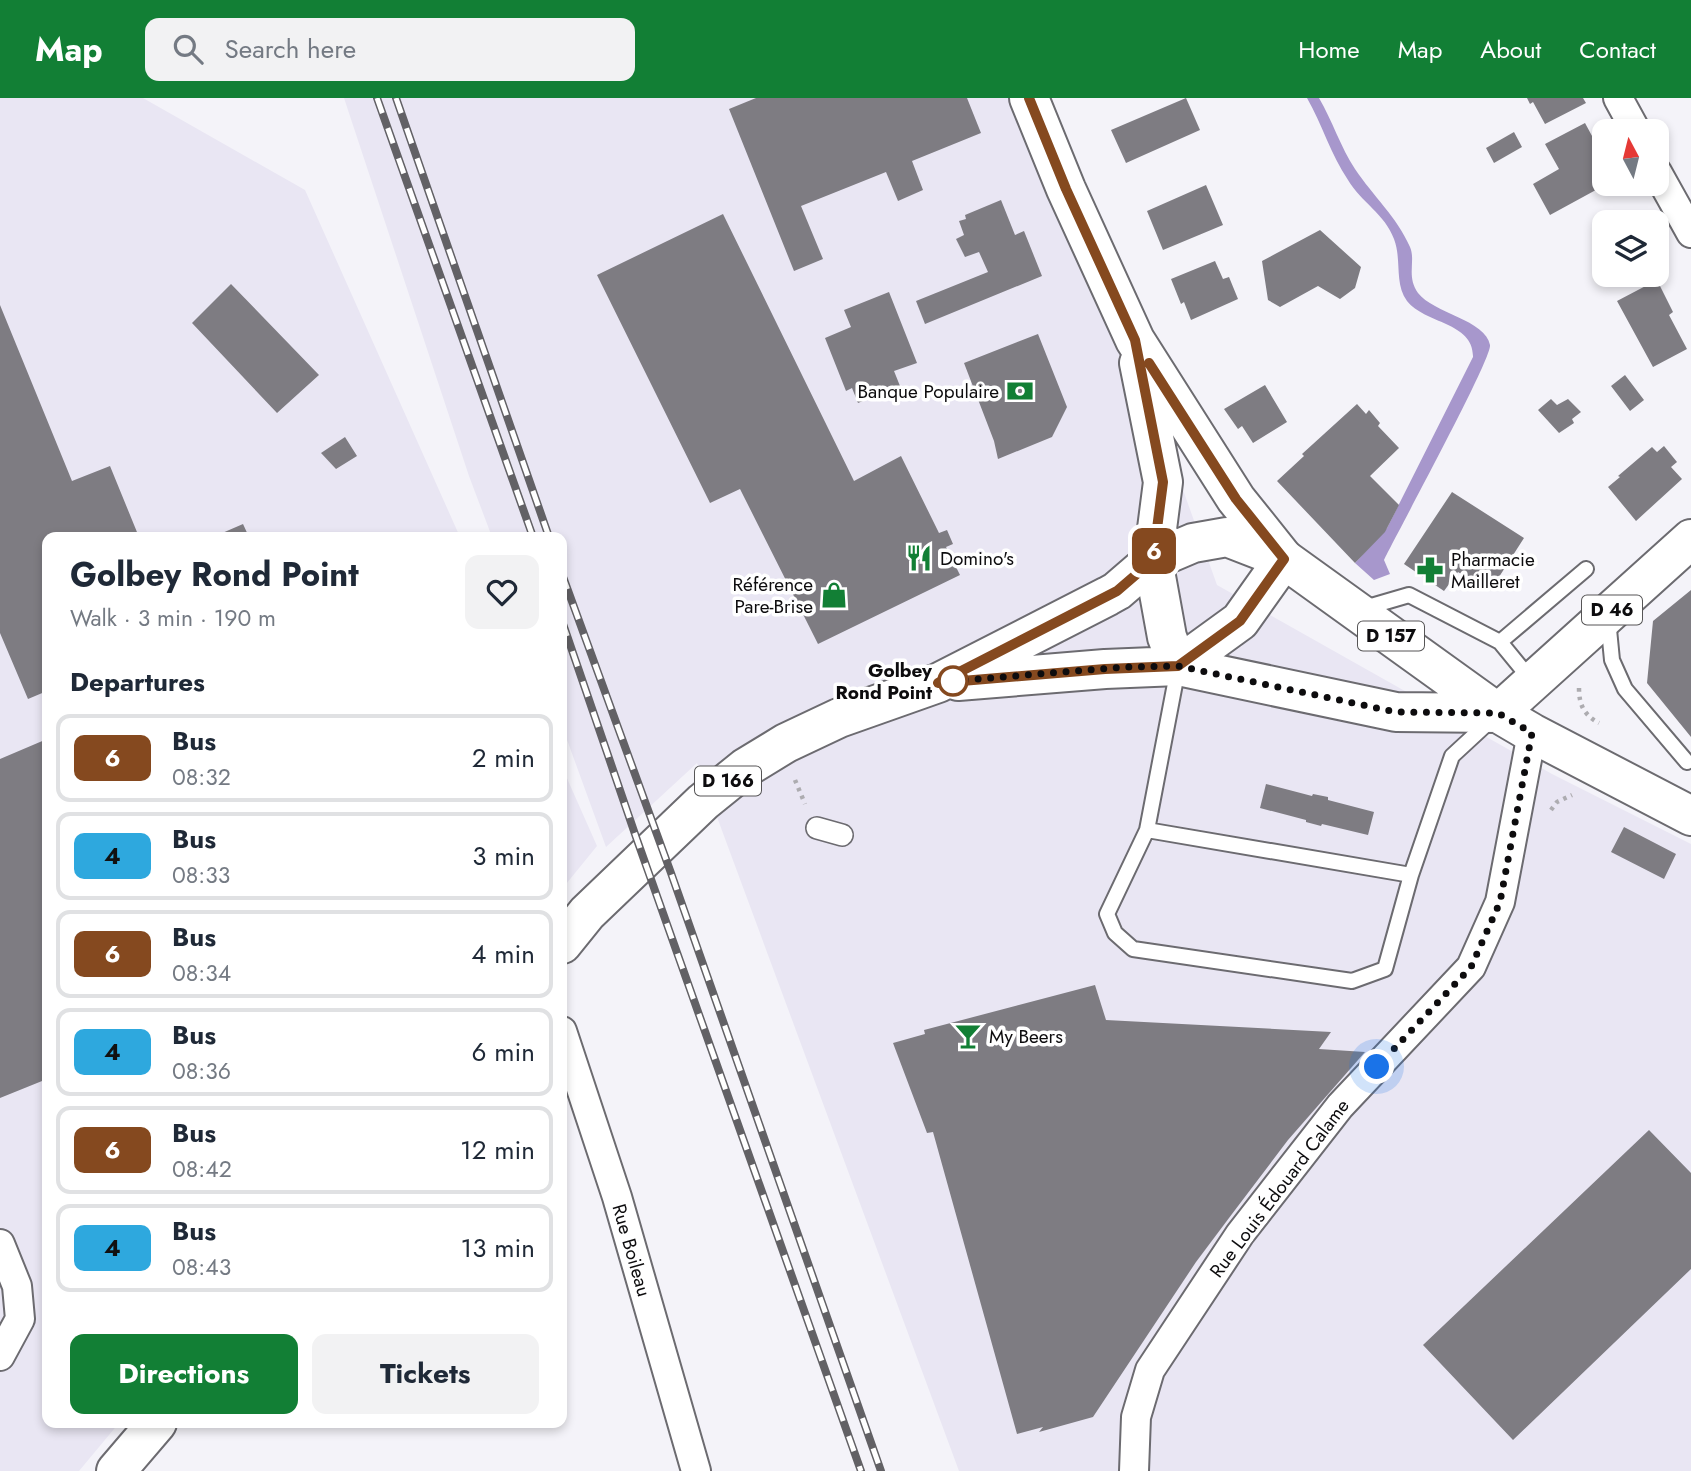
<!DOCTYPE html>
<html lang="en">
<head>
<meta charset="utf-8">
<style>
  :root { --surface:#fff; --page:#f2f2f3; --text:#1f2937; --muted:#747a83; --line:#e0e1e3; --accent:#127f35 }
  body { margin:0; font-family:Jost,sans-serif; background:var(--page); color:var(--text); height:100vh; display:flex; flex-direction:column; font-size:26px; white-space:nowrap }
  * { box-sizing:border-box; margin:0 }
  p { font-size:23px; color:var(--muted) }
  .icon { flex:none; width:38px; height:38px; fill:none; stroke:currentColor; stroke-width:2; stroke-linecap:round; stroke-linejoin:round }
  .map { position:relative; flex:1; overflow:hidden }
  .panel { position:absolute; left:42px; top:434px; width:525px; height:896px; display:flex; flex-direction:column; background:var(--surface); border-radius:14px; box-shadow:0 4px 10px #0003 }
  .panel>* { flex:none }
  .badge { padding:0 14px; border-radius:10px; font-size:24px; line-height:46px }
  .needle { width:46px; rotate:353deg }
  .tools { position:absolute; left:1592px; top:21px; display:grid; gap:14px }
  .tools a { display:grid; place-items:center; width:77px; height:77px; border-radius:14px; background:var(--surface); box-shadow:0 4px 10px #0003; font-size:35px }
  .you { position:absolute; width:35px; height:35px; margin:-18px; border:5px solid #fff; border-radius:50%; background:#1a73e8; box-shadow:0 0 0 10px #1a73e833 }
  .map>.badge { position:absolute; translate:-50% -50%; box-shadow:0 0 0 4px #fff }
  h2 { padding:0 28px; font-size:26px; line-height:63px }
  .round { display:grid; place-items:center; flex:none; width:74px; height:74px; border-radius:14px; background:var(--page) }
  .summary { display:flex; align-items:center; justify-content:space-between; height:119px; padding:0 28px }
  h1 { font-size:33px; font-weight:700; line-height:52px }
  .primary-button { display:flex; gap:14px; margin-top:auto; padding:14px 28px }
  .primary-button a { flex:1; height:80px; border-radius:14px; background:var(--accent); color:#fff; font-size:28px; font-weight:700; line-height:80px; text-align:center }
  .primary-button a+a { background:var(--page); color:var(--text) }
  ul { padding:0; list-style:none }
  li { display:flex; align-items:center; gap:21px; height:88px; margin:0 14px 10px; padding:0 14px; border:4px solid var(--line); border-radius:14px }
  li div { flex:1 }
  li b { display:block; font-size:26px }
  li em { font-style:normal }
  li .badge { min-width:77px; font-weight:700; text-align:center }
  header { display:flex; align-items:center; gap:42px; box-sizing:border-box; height:98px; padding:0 35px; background:var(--accent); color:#fff }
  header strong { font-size:33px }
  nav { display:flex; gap:38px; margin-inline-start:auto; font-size:24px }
  .search { width:490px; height:63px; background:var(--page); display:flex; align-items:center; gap:18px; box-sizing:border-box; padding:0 24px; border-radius:14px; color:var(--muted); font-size:26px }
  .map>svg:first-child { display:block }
  .built { fill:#e9e6f3 }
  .water { fill:#a797cc }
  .building { fill:#7e7c82 }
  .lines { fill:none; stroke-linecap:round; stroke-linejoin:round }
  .service-casing { stroke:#6c6b70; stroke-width:18 }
  .pedestrian-casing { stroke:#6c6b70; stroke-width:24 }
  .minor-casing { stroke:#6c6b70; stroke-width:32 }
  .secondary-casing { stroke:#6c6b70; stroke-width:42 }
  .primary-casing { stroke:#6c6b70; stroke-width:42 }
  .path { stroke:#adacb0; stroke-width:4.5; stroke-dasharray:3.5 5; stroke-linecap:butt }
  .service { stroke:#fff; stroke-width:14 }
  .pedestrian { stroke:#fff; stroke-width:21 }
  .minor { stroke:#fff; stroke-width:28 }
  .secondary { stroke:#fff; stroke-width:38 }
  .primary { stroke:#fff; stroke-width:38 }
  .rail-casing { stroke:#626165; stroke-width:8 }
  .rail { stroke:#fff; stroke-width:5; stroke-dasharray:16; stroke-linecap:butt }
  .line-casing { stroke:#fff; stroke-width:16 }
  .line { stroke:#85491f; stroke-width:10 }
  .walk { stroke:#0d0c0e; stroke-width:7; stroke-dasharray:0 12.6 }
  .stop-dot { fill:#fff; stroke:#85491f; stroke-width:3.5 }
  .labels { text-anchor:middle; stroke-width:7; stroke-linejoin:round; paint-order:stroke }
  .shield { fill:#fff; stroke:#565556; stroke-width:2 }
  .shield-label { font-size:18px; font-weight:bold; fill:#0d0c0e }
  .poi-label { font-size:19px; fill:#0d0c0e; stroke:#fff; text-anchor:start }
  .stop-label { font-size:19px; font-weight:bold; fill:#0d0c0e; stroke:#fff; text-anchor:end }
  .street-label { font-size:19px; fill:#0d0c0e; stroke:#fff }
</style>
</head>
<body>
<header>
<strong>Map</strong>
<div class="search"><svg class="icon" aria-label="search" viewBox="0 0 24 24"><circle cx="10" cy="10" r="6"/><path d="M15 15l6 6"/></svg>Search here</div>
<nav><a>Home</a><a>Map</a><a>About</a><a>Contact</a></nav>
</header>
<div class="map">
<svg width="1691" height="1373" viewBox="0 0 1691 1373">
  <rect width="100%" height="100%" fill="#f4f3f9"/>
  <path class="built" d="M0,0H143L305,92L460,439H47V1325H119L79,1373H0Z
    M344,0H1043L1217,487L1552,676L1691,746V1373H959L697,665L606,749L562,628V439H492L469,378Z
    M562,669L597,748L562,791Z"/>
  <path class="water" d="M1307,0H1319C1332,22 1341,50 1355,71C1373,98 1397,119 1410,149C1416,163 1406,178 1418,195C1433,215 1486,222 1490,247C1492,261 1397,435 1384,462L1390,476L1374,482L1355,465L1387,430L1473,259C1474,224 1425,226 1407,203C1394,185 1402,162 1394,141C1385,116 1361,104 1348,82C1331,57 1322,26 1307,0Z"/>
  <path class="building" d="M756,0H967L981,35L912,63L923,92L898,103L886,74L801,108L823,161L794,173L729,11Z
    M1186,0L1200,32L1126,65L1111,32Z
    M1527,0H1583L1586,5L1545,26L1533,4L1530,6Z
    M1585,25L1605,62V87L1550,117L1533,86L1559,71L1545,46Z
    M1514,34L1522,49L1494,65L1486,50Z
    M1206,87L1223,127L1163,152L1147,113Z
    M1001,102L1015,137L1024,133L1042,178L925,226L916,203L988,174L979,154L965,159L956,141L964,137L959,123L966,121L965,117Z
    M723,116L854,383L901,358L939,435L947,432L953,446L946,449L960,477L818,546L740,391L710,405L597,177Z
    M1320,132L1361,169L1355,190L1340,201L1318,188L1280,209L1268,202L1262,163Z
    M1215,163L1223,181L1229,179L1238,201L1191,222L1184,204L1181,206L1171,181Z
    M1657,182L1673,214L1669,217L1687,251L1653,269L1617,203Z
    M231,186L319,277L277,315L192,225Z
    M889,194L917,265L894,273L900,288L858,305L852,290L846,293L825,240L851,229L844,212Z
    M0,207L72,383L110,368L139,439H47V593L28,601L0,535Z
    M1038,236L1067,309L1052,339L998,361L994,343L964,265Z
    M1625,277L1644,302L1630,313L1611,288Z
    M1265,287L1287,324L1253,345L1242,328L1238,331L1224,311Z
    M1551,301L1557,307L1568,301L1581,314L1572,321L1574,325L1559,335L1538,312Z
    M1357,306L1366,316L1369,312L1380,325L1378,328L1399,350L1370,378L1399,407L1385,434L1355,465L1277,383L1304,358L1302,356Z
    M345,339L357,358L336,371L321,355Z
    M1664,348L1677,364L1671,369L1682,381L1636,423L1608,389L1620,379L1618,378L1652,349L1657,354Z
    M1452,394L1524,440L1490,493L1458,474L1444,493L1404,466Z
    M243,426L249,439H213Z
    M1691,492V639L1647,585L1653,523Z
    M47,641V981L0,1000V661Z
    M1266,686L1312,698L1313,696L1328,699V702L1374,714L1368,737L1322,726L1321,728L1306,724V722L1260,710Z
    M1624,729L1676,756L1664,781L1611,754Z
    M1095,887L1106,922L1331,934L1319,951L1365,954L1288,1042L1232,1116L1196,1164L1093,1319L1039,1334L1043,1329L1017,1336L933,1034L927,1035L893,945L925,936L924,932Z
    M1649,1032L1691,1075V1171L1513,1342L1423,1247Z"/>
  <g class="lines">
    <g class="service-casing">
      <path id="service" d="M1361,511L1409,497L1500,544L1532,583
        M1608,521L1612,562L1625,591L1687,664
        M1500,544L1586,471
        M1178,570L1147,732L1107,816L1115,835L1133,851L1352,883L1385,871L1411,777L1452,658L1492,621
        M1147,732L1411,777"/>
    </g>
    <g class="pedestrian-casing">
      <path id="pedestrian" d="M817,730L842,737"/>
    </g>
    <g class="minor-casing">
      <path id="minor" d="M1618,0L1636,33
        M1657,74L1691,135
        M562,933L617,1099L696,1373
        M0,1146L17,1188L20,1221L0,1258
        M1134,1373L1136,1319L1150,1272L1240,1136L1340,1008L1471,869L1500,804L1532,635"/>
    </g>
    <g class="secondary-casing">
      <path id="secondary" d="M1029,0L1066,91L1135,242L1236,401L1284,461
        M1139,265L1163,384L1153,462"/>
    </g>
    <g class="primary-casing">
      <path id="primary" d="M1153,462L1167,539L1178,568
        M1178,568L1240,523L1284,461
        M958,583L1105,571L1178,568L1396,614L1498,615
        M1498,615L1691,441
        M562,846L587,815L703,704L745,670L786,645L839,620L938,585L1108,498L1117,493L1153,462L1193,445L1227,439L1284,461L1498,615L1532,635L1691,718
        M116,1373L157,1325"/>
    </g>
    <path class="path" d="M1579,590C1579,607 1584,617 1599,625
      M795,682L805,706
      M1551,712L1557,704L1572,697"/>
    <use href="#service" class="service"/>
    <use href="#pedestrian" class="pedestrian"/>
    <use href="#minor" class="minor"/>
    <use href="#secondary" class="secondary"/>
    <use href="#primary" class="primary"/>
    <g class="rail-casing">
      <path id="rail" d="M377,0L533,439
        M396,0L549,439
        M562,476L671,775L881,1373
        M562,523L636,739L861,1373"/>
    </g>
    <use href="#rail" class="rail"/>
  </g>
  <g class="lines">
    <g class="line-casing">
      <path id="line" d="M1029,0L1066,91L1135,242L1163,384L1153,462L1117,493L938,585L1105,571L1178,568L1240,523L1284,461L1236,401L1149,265"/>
    </g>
    <use href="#line" class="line"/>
    <path class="walk" d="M953,583L1125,569L1178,568L1396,614L1498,615L1532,635L1500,804L1471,869L1377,969"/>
  </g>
  <defs>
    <g id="bank-bare" transform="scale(2.1)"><path d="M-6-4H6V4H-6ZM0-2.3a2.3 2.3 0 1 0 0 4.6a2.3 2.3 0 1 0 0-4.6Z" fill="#127f35" stroke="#fff" stroke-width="2.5" paint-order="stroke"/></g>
    <g id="restaurant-bare" transform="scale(2.1)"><path d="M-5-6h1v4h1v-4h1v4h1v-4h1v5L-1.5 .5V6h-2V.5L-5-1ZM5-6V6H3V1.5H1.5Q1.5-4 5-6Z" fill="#127f35" stroke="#fff" stroke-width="2.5" paint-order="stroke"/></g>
    <g id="pharmacy-bare" transform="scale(2.1)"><path d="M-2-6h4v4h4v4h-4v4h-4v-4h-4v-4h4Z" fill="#127f35" stroke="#fff" stroke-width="2.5" paint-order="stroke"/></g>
    <g id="shop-bare" transform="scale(2.1)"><path d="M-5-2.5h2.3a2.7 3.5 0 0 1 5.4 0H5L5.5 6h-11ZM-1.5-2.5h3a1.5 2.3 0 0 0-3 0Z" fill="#127f35" stroke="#fff" stroke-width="2.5" paint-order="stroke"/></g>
    <g id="bar-bare" transform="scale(2.1)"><path d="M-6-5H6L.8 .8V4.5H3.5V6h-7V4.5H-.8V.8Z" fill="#127f35" stroke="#fff" stroke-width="2.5" paint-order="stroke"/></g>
  </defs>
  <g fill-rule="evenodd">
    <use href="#bank-bare" x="1020" y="293"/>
    <use href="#restaurant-bare" x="919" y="460"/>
    <use href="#pharmacy-bare" x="1430" y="472"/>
    <use href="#shop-bare" x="834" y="497"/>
    <use href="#bar-bare" x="968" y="938"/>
  </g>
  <circle class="stop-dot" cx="953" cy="583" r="14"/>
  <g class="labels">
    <g class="shield">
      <rect x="1582" y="497.5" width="60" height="29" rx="5"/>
      <rect x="1358" y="523.5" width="66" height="29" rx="5"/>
      <rect x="695" y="668.5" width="66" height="29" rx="5"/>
    </g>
    <g class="shield-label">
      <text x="1612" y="518">D 46</text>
      <text x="1391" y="544">D 157</text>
      <text x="728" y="689">D 166</text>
    </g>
    <g class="poi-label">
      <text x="999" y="300" text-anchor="end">Banque Populaire</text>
      <text x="940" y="467">Domino's</text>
      <text x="1451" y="468">Pharmacie<tspan x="1451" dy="22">Mailleret</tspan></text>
      <text x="813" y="493" text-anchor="end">Référence<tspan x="813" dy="22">Pare-Brise</tspan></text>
      <text x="989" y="945">My Beers</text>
    </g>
    <g class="stop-label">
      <text x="932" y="579">Golbey<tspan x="932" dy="22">Rond Point</tspan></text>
    </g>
    <g class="street-label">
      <text transform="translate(1279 1090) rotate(-53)" y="7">Rue Louis Édouard Calame</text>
      <text transform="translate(632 1152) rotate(74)" y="7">Rue Boileau</text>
    </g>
  </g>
</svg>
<div class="tools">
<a><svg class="needle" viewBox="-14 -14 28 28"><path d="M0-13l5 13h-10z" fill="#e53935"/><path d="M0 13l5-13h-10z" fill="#747a83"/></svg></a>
<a><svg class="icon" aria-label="layers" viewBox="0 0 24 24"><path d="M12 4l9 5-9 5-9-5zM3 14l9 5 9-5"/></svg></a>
</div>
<div class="you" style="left:1377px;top:969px"></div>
<b class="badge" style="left:1154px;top:453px;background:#85491f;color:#fff">6</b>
<section class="panel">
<div class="summary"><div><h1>Golbey Rond Point</h1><p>Walk · 3 min · 190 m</p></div><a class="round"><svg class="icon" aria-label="heart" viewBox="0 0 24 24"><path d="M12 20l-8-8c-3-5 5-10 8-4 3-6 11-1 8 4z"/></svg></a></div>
<h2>Departures</h2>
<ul>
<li><span class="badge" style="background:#85491f;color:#fff">6</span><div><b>Bus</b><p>08:32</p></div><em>2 min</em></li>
<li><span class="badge" style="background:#2ea8de;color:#111">4</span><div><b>Bus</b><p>08:33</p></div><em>3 min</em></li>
<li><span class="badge" style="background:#85491f;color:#fff">6</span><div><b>Bus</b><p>08:34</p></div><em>4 min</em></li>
<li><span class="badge" style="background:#2ea8de;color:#111">4</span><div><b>Bus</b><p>08:36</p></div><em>6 min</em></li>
<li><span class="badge" style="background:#85491f;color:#fff">6</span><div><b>Bus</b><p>08:42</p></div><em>12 min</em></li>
<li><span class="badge" style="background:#2ea8de;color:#111">4</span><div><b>Bus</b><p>08:43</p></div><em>13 min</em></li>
</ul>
<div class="primary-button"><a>Directions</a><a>Tickets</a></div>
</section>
</div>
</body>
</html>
